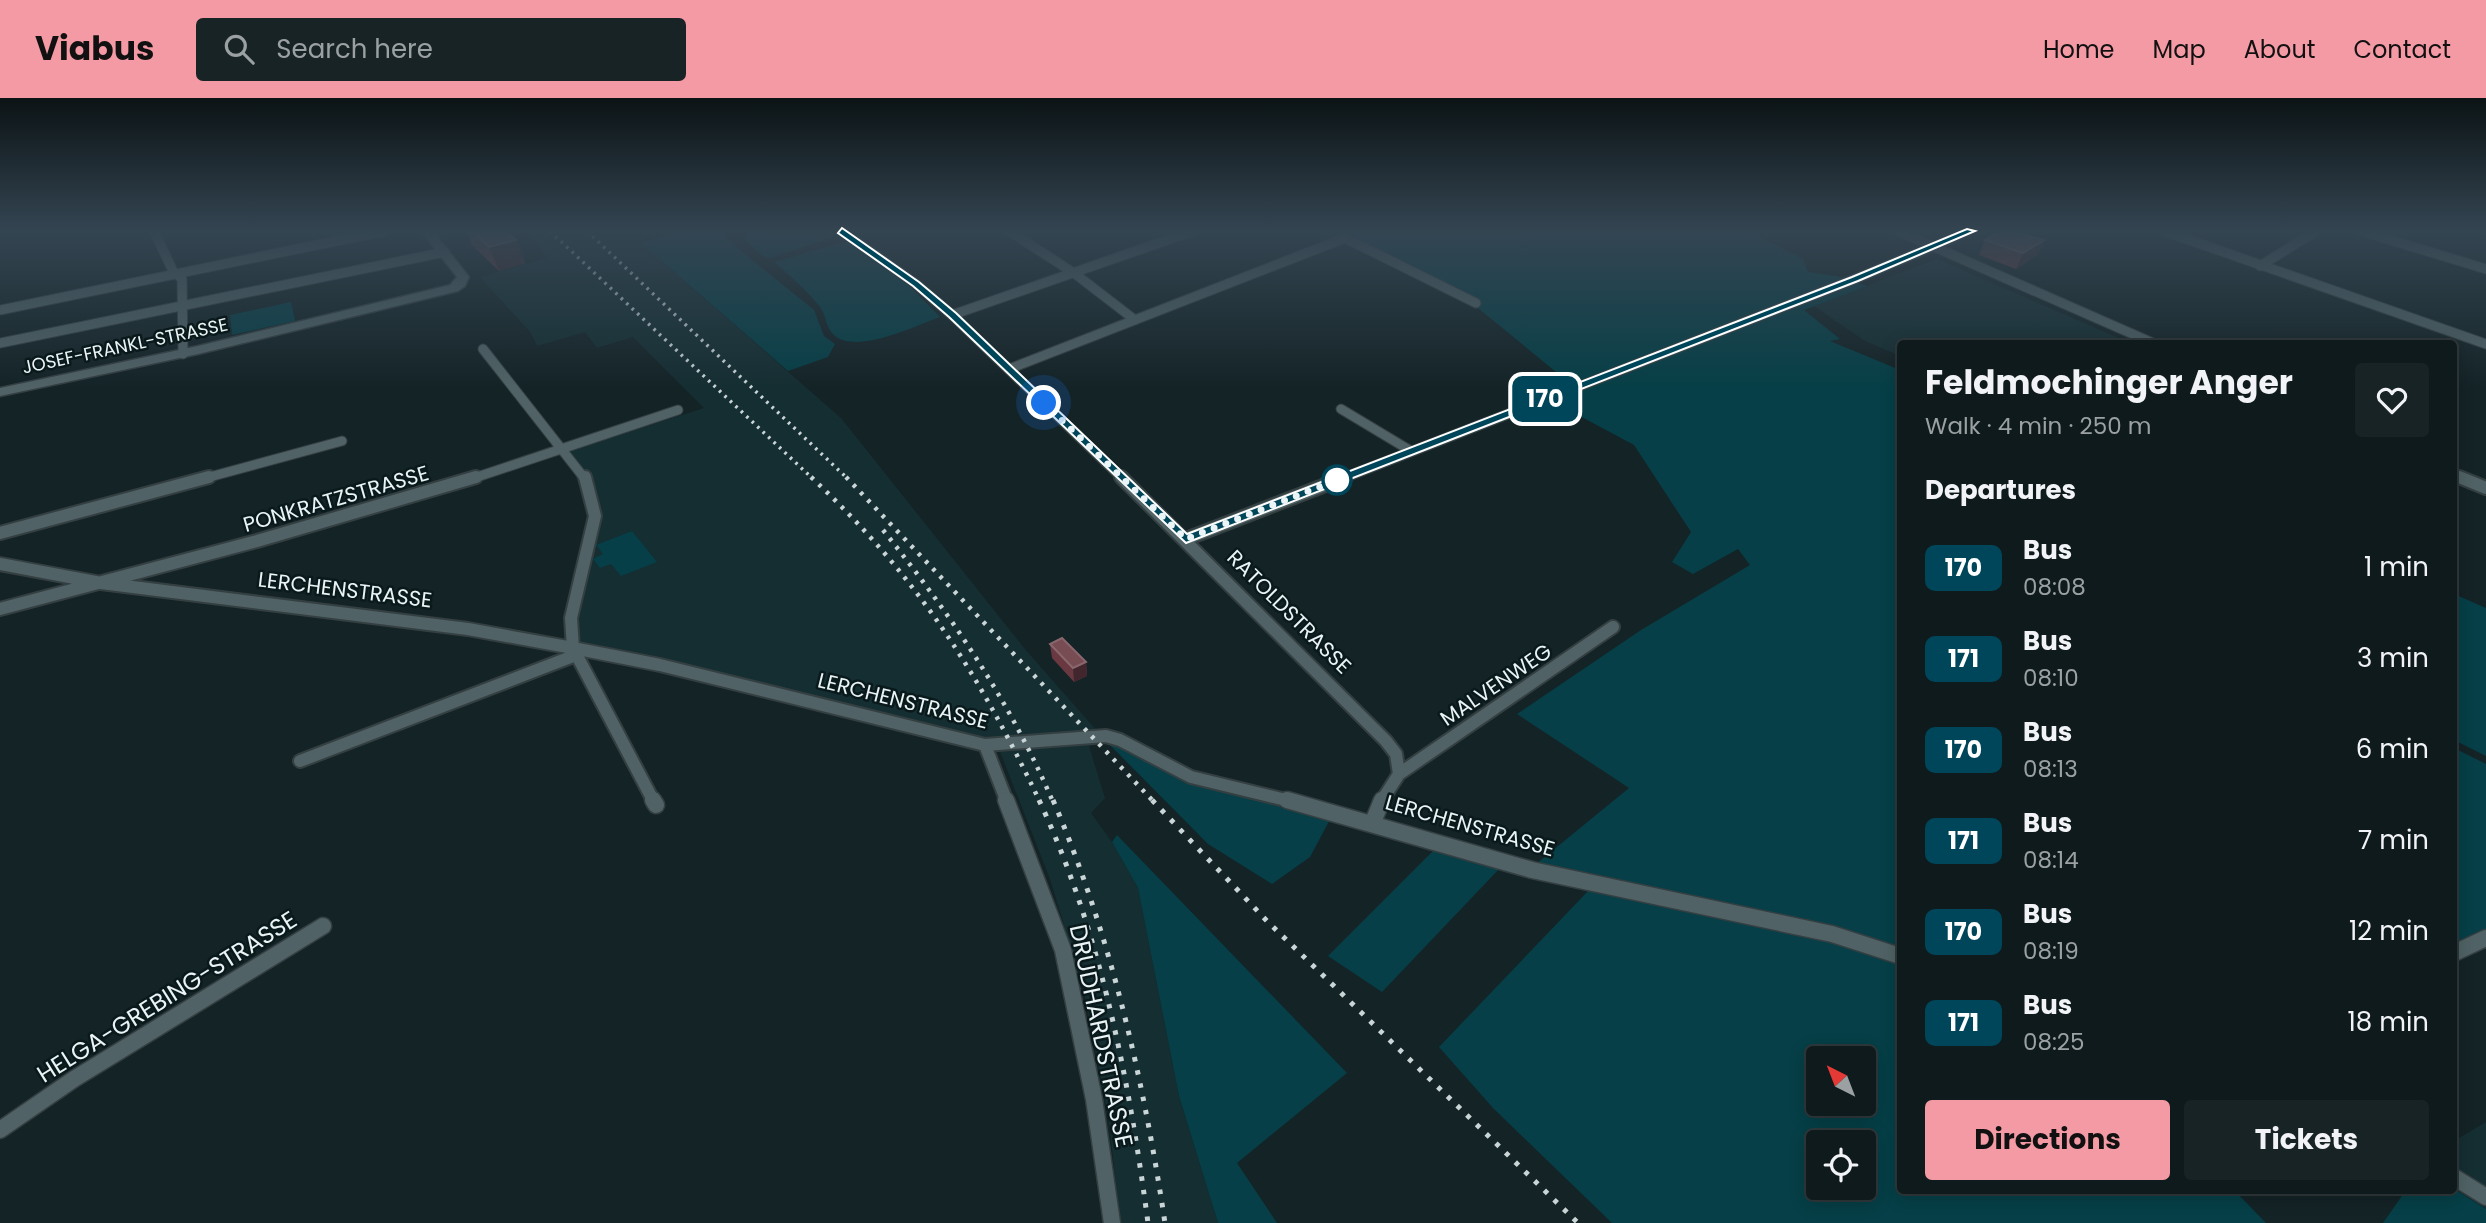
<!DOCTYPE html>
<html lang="en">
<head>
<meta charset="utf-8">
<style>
  :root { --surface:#0f1a1c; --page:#182325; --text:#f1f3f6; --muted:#9ba1a3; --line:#2f383b; --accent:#f49aa5 }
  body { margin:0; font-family:Poppins,sans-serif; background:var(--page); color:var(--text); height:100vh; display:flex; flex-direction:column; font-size:26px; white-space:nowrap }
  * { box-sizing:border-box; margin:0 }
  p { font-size:23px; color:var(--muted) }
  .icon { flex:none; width:38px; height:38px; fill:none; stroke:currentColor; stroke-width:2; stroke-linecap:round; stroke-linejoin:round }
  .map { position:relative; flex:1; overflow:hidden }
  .drawer { position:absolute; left:1897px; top:242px; width:560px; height:854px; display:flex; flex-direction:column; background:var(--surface); border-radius:7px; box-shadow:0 4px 18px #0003,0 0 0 2px var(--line) }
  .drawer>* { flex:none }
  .badge { padding:0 14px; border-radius:10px; font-size:24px; line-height:46px }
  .needle { width:46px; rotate:318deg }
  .buttons { position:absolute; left:1806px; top:948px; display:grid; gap:14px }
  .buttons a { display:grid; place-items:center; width:70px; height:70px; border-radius:7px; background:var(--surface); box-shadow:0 4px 18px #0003,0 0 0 2px var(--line); font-size:35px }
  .you { position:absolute; width:35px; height:35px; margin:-18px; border:5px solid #fff; border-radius:50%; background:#1a73e8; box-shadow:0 0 0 10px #1a73e833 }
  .map>.badge { position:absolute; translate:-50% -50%; box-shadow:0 0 0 4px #fff }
  h2 { padding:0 28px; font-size:26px; line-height:63px }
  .round { display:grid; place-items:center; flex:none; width:74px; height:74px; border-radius:7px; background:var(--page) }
  .head { display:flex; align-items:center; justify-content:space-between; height:119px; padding:0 28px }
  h1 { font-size:33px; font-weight:700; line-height:52px }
  .cta { display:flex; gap:14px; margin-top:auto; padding:14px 28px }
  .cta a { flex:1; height:80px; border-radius:7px; background:var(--accent); color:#111; font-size:28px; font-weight:700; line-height:80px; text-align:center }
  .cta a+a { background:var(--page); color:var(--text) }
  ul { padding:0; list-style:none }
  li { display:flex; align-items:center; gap:21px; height:91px; padding:0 28px }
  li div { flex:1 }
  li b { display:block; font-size:26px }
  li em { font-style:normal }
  li .badge { min-width:77px; font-weight:700; text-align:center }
  header { display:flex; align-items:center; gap:42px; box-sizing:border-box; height:98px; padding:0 35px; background:var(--accent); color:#111 }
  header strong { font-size:33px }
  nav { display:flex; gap:38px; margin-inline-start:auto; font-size:24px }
  .search { width:490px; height:63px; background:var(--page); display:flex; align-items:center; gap:18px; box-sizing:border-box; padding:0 24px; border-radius:7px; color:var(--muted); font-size:26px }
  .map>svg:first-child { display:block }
  .built { fill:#152e32 }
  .green { fill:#063f47; fill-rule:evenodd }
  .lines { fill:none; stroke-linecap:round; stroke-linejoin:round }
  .street-far2-casing { stroke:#343f42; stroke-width:11 }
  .street-far1-casing { stroke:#343f42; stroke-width:16 }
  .street-casing { stroke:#343f42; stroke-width:19 }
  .secondary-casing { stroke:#343f42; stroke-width:3 }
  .street-far2 { stroke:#506265; stroke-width:9 }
  .street-far1 { stroke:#506265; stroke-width:12 }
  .street { stroke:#506265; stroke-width:16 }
  .secondary { fill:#506265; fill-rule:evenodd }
  .rail-far2 { stroke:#cad5d7; stroke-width:3.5; stroke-dasharray:2.5 5; stroke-linecap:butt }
  .rail-far1 { stroke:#cad5d7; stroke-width:4.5; stroke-dasharray:3.5 7; stroke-linecap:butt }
  .rail { stroke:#cad5d7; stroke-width:5; stroke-dasharray:4.5 9; stroke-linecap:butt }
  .wall { fill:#693840 }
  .shaded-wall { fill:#41272d }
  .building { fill:#774c53; stroke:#89676d; stroke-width:2 }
  .line { fill:#00465a; stroke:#fff; stroke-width:2 }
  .walk { stroke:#eaf4f6; stroke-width:7; stroke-dasharray:0 12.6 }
  .stop-dot { fill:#fff; stroke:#00465a; stroke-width:3.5 }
  .labels { text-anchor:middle; stroke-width:5; stroke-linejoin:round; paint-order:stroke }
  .far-street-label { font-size:18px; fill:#eaf4f6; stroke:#0a1a1c }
  .street-label { font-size:21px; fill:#eaf4f6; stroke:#0a1a1c }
  .near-street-label { font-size:24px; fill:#eaf4f6; stroke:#0a1a1c }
</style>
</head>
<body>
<header>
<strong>Viabus</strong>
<div class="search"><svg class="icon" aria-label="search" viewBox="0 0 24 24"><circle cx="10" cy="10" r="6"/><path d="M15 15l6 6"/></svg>Search here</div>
<nav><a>Home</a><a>Map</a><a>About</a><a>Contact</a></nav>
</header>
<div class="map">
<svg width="2486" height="1125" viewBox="0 0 2486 1125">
  <rect width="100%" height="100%" fill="#142326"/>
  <path class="built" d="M527,133H634L647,143L642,146L841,320L1025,551L1105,642L1089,648L1105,700L1091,715L1112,744L1138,790L1179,998L1218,1125H1120L1109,1023L1083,889L1050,781L999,651L565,547L590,416L566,354L704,310L633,239L597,250L585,234L537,248L531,235L480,179L547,160Z
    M1937,161L2130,245H1900V258L1865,243L1814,208Z
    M2486,1024V1111L2454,1091V1043Z"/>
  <path class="green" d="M681,133H724L728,136L725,138L736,149L814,212L824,238L835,246L828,259L788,273L641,145Z
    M760,133H833L839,137L770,160L761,157L743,139Z
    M1335,133H1748L1803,161L1808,174L1837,178L1867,188L1804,212L1840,241L1830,243L1900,272V1092H2234L2266,1125H1612L1493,1010L1439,949L1589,792L1536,766L1629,690L1517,616L1641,532L1750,467L1738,451L1693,476L1672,464L1691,434L1634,347L1576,316L1558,313L1550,308L1567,283L1478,210L1476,202ZM1818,961H1864V1006H1818ZM1818,1045H1864V1090H1818Z
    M848,143L909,188L940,219C915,228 858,256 835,238C825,230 827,218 820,209C808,193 789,177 774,164Z
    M291,204L295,223L232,237L230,217Z
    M632,433L657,464L621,478L611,466L600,470L593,461L603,456L596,447Z
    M2454,496L2486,510V658L2454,642Z
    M1115,639L1183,677L1334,714L1310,759L1272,786L1208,746L1105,642Z
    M2454,650L2486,666V835L2454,849Z
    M1117,737L1347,975L1237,1065L1277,1125H1218L1179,998L1138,790L1112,744Z
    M1437,749L1501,769L1382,894L1328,858Z
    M2454,1091L2486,1111V1125H2383L2406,1092Z"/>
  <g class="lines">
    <g class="street-far2-casing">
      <path id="street-far2" d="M154,133L173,173L182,181L183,256
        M842,133L916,186L952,217L1123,381
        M1009,133L1074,175L1135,222
        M1898,133L2153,245
        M2164,133L2486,246
        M2361,133L2486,171
        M2260,168L2316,133
        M0,212L385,133
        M952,217L1193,133
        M0,245L445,154
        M483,251L585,381
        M1009,271L1345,140L1476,205
        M1341,311L1411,353
        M2454,377L2463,381
        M202,381L342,343
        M471,381L678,312
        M1341,381L1855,181L1970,133"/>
    </g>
    <g class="street-far1-casing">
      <path id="street-far1" d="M585,379L595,418L571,520L573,550L654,704
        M1121,379L1386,643L1396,656L1399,676L1381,704
        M2459,379L2486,390
        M0,435L209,379
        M1186,441L1346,379
        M0,466L101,485L468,531L573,550L660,567L985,647L1106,638L1120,642L1191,679L1294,704
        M0,511L257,443L476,379
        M985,647L1007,704
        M300,663L576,557
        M1399,676L1613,529"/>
    </g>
    <g class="street-casing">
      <path id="street" d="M653,702L656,707
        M1006,702L1063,852L1094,1001L1112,1125
        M1287,702L1532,772L1832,836L1900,858
        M1373,724L1382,702
        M2454,855L2486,840
        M0,1032L74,981L323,828
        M2454,1079L2486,1099"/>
    </g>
    <g class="secondary-casing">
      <path id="secondary" d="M421,133H433L469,179L465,188L458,193L198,256L0,298V290L198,248L450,187L457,179Z"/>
    </g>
    <use href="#street-far2" class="street-far2"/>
    <use href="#street-far1" class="street-far1"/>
    <use href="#street" class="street"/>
    <use href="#secondary" class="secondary"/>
    <path class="rail-far2" d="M550,133L813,381
      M587,133L848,381"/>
    <path class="rail-far1" d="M811,379C917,478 978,574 1040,704
      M846,379L1154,704
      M883,432C951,517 1010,603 1053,704"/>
    <path class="rail" d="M1039,702C1101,835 1129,981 1148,1125
      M1053,702C1111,838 1143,979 1165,1125
      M1152,702L1267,823L1578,1125"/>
  </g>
  <path class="wall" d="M467,133H506L516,142L525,165L499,173L472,147Z
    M1985,142H2044L2037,157L2016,171L1979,157Z
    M1050,546L1086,564L1087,578L1074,584L1052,560Z"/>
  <path class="shaded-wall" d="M516,142L525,165L499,173L489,149Z
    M2044,142L2037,157L2016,171L2023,155Z
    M1086,564L1087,578L1074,584L1073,570Z"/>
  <path class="building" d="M473,133H506L516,142L489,149Z
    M2000,133H2012L2044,142L2023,155L1985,142Z
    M1062,540L1086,564L1073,570L1050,546Z"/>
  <linearGradient id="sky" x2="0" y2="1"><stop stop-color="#0b1315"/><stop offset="0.46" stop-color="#344552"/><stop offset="1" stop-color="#344552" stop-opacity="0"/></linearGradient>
  <rect width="2486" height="290" fill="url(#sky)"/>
  <path class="line" d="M842,130L919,184L956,215L1187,436L1852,179L1967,131L1975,133L1858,183L1186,445L949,219L913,188L838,135Z"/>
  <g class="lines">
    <path class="walk" d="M1044,305L1186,441L1337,382"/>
  </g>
  <circle class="stop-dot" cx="1337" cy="382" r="14"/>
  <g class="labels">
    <g class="far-street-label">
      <text transform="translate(125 248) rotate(-12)" y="6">JOSEF-FRANKL-STRASSE</text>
    </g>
    <g class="street-label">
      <text transform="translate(336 401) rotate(-16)" y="7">PONKRATZSTRASSE</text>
      <text transform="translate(345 492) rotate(7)" y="7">LERCHENSTRASSE</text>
      <text transform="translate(1289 514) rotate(45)" y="7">RATOLDSTRASSE</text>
      <text transform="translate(1496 587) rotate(-34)" y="7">MALVENWEG</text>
      <text transform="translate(903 603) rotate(14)" y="7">LERCHENSTRASSE</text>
      <text transform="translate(1470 728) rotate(16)" y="7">LERCHENSTRASSE</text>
    </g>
    <g class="near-street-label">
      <text transform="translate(167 899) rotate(-32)" y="8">HELGA-GREBING-STRASSE</text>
      <text transform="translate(1101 938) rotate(78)" y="8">DRUDHARDSTRASSE</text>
    </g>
  </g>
</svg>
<div class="buttons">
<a><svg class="needle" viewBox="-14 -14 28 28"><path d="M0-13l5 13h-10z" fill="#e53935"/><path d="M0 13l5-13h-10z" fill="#9ba1a3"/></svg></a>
<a><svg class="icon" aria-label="locate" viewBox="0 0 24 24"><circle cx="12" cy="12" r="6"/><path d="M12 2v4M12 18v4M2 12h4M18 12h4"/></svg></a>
</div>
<div class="you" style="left:1044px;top:305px"></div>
<b class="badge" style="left:1545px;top:301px;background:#00465a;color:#fff">170</b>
<section class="drawer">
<div class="head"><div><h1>Feldmochinger Anger</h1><p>Walk · 4 min · 250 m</p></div><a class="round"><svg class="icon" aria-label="heart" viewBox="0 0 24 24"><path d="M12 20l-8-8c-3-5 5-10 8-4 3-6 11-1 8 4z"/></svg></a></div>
<h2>Departures</h2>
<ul>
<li><span class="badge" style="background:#00465a;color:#fff">170</span><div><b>Bus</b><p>08:08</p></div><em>1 min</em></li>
<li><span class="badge" style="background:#00465a;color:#fff">171</span><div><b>Bus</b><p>08:10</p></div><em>3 min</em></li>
<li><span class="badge" style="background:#00465a;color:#fff">170</span><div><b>Bus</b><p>08:13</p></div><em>6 min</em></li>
<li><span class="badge" style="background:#00465a;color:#fff">171</span><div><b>Bus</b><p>08:14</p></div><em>7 min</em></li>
<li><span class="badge" style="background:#00465a;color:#fff">170</span><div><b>Bus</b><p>08:19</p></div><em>12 min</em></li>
<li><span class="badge" style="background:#00465a;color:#fff">171</span><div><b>Bus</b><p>08:25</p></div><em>18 min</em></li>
</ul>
<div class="cta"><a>Directions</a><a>Tickets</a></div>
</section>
</div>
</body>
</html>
